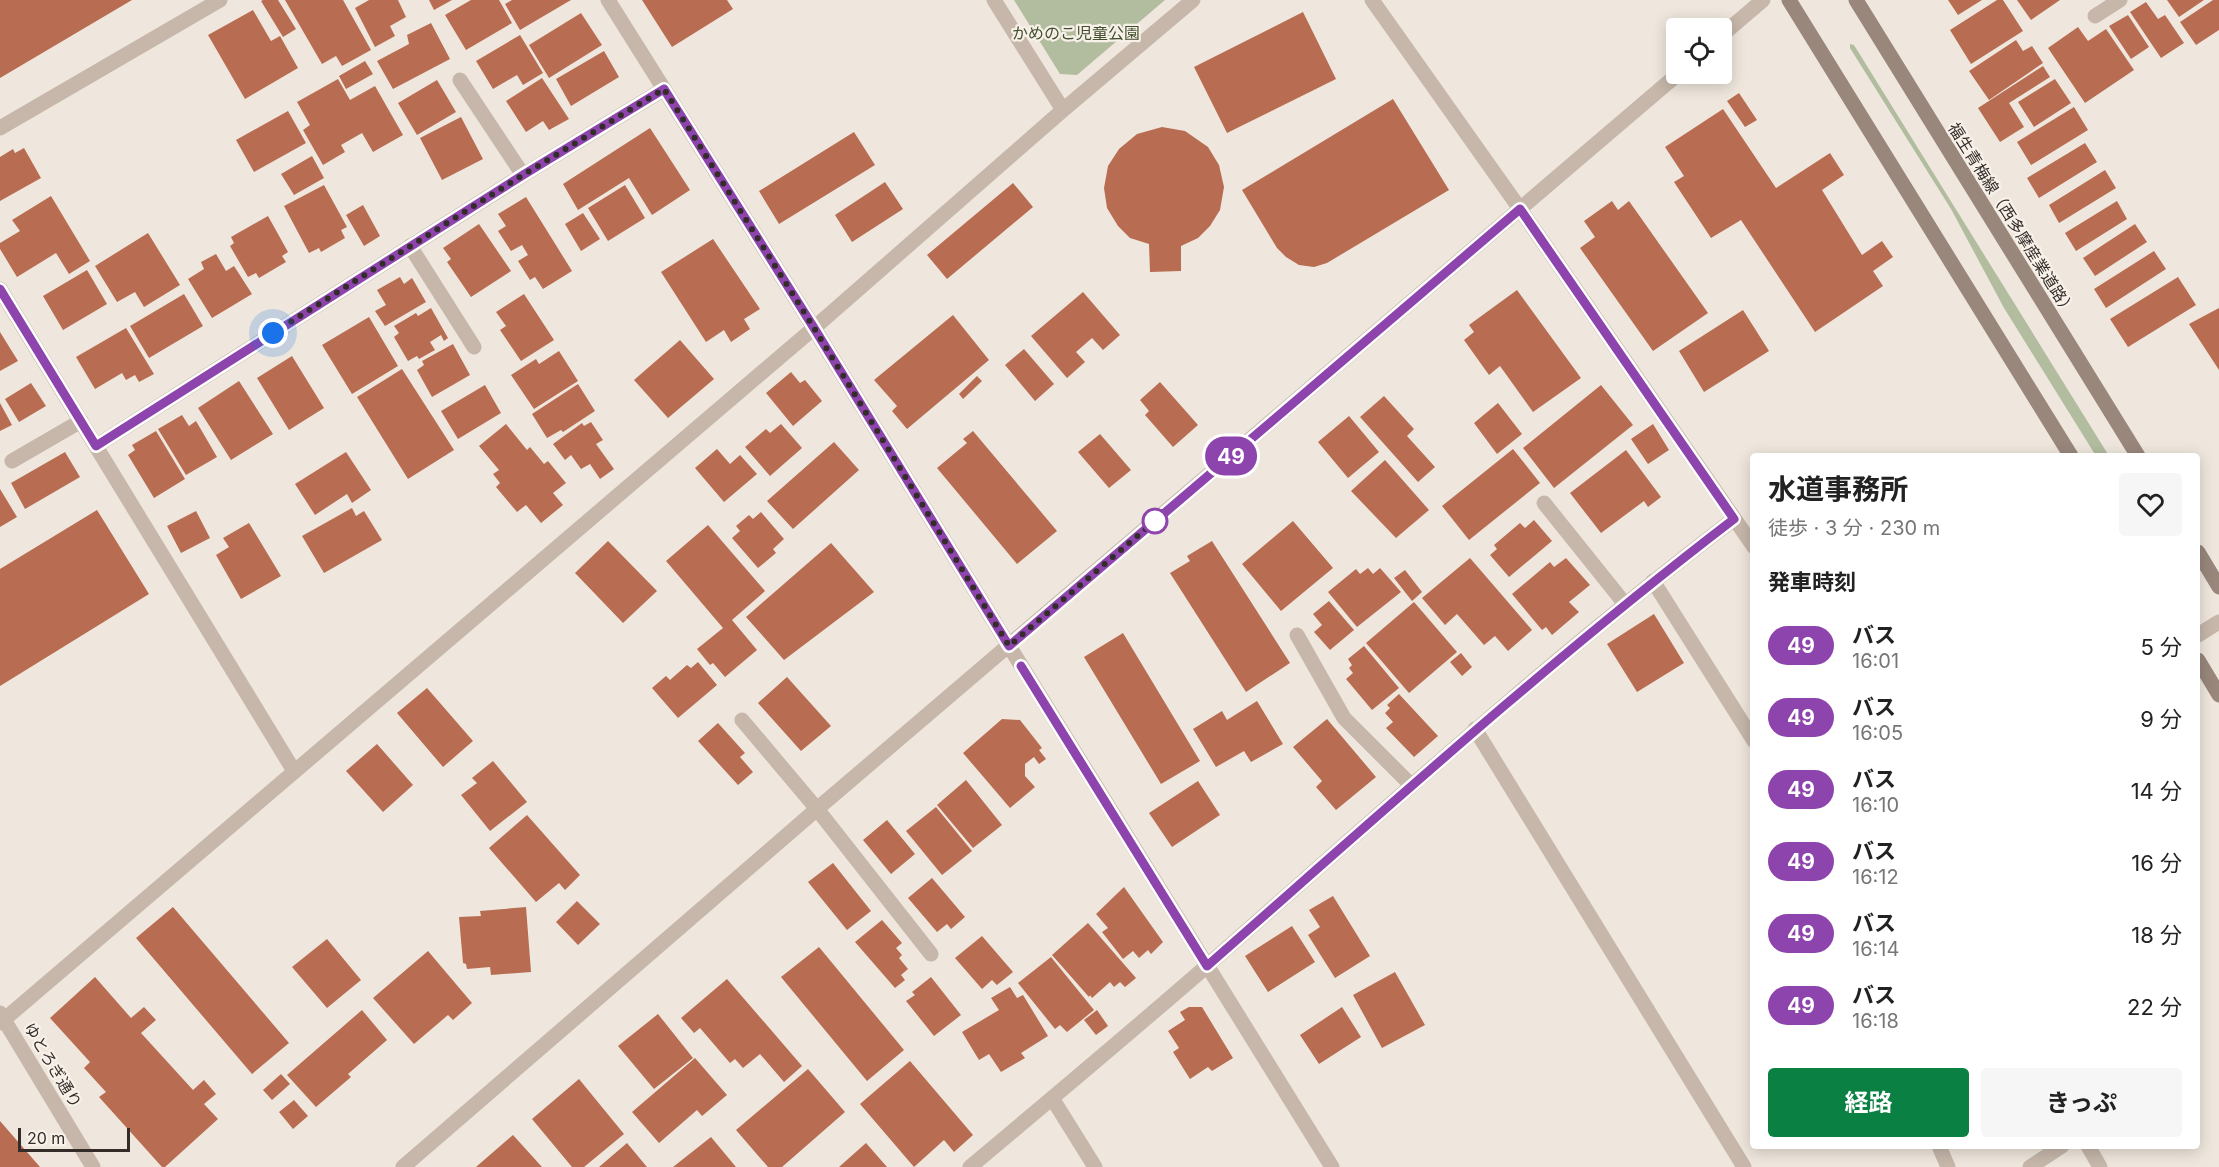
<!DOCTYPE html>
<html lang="ja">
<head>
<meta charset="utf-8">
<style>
  :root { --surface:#fff; --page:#f6f6f6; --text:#222; --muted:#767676; --accent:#0b8043 }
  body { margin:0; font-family:Inter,"Noto Sans JP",sans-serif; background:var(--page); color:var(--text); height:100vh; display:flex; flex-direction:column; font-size:22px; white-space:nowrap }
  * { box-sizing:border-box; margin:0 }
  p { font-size:20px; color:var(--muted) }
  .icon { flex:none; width:33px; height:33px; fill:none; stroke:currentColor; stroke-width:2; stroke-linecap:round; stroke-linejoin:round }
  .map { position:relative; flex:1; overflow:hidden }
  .panel { position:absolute; left:1750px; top:453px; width:450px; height:696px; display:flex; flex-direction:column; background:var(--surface); border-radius:6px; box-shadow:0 3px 15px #0003 }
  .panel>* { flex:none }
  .badge { padding:0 12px; border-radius:20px; font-size:21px; line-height:39px }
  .tools { position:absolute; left:1666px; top:18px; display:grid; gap:12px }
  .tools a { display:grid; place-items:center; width:66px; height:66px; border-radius:6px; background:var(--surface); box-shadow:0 3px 15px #0003; font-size:30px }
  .scale { position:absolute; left:18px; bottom:15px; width:112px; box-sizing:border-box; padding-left:6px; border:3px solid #342c29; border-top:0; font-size:16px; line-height:21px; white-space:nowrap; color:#342c29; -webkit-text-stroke:4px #f7f1e9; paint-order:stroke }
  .you { position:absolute; width:30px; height:30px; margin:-15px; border:4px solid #fff; border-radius:50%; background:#1a73e8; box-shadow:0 0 0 9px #1a73e833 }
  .map>.badge { position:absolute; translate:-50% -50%; box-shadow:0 0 0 3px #fff }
  h2 { padding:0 18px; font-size:22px; line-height:54px }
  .round { display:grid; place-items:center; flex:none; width:63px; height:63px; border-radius:6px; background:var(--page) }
  .overview { display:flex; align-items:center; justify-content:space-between; height:102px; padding:0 18px }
  h1 { font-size:28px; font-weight:700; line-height:45px }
  .button { display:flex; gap:12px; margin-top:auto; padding:12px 18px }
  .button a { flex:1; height:69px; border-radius:6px; background:var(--accent); color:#fff; font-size:24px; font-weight:700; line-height:69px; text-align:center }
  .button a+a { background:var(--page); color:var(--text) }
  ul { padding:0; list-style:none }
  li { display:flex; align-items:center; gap:18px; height:72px; padding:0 18px }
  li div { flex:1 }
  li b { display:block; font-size:22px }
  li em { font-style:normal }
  li .badge { min-width:66px; font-weight:700; text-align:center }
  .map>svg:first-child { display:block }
  .green { fill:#b2bc9f }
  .building { fill:#b86c52 }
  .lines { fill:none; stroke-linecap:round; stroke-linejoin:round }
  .service { stroke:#c6b7aa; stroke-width:15 }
  .minor { stroke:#c6b7aa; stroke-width:15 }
  .tertiary { stroke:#c6b7aa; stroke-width:15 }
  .secondary { stroke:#99877c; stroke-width:15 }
  .line-casing { stroke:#fff; stroke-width:14 }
  .line { stroke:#8e44ad; stroke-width:9 }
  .walk { stroke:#342c29; stroke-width:6; stroke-dasharray:0 10.8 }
  .stop-dot { fill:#fff; stroke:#8e44ad; stroke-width:3 }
  .labels { text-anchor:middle; stroke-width:4.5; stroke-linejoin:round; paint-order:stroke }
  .park-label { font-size:16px; fill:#43502f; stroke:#f7f1e9 }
  .street-label { font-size:16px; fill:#342c29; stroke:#f7f1e9 }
</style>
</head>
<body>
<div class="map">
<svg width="2219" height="1167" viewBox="0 0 2219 1167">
  <rect width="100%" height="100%" fill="#efe7dd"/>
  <path class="green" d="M1014,0H1165L1077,75L1060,74Z
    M1850,44L1854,45L2109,456H2096L2004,308L1951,209L1850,48Z"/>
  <path class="building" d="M0,0H132L0,78Z
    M263,0H278L296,29L283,37L261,1Z
    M285,0H343L371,50L342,66L336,56L322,64Z
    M369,0H398L406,17L390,26L395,36L375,47L355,8Z
    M429,0H452L434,10Z
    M471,0H499L512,23L466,50L445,15Z
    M512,0H571L520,30L505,4Z
    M642,0H727L733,9L672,47Z
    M1948,0H1982L1958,15Z
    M1997,0H2003L2023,31L1971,64L1950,30Z
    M2017,0H2060L2031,20Z
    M2167,0H2204L2179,17Z
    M2213,0H2219V30L2196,45L2180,22Z
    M2146,2L2158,19L2165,15L2184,43L2161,58L2130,12Z
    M253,10L271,41L280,36L298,68L245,99L208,35Z
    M1303,12L1336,79L1227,133L1194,67Z
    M581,13L602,45L549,78L529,45Z
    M2128,15L2149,47L2131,59L2109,26Z
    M431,23L450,59L393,89L377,61L409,44L407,35Z
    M2078,27L2088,41L2106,29L2134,70L2085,103L2048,48Z
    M520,35L543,73L523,85L517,75L493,89L476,61Z
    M2016,40L2023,51L2032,46L2043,63L1989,100L1969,71Z
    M604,51L619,77L571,106L556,79Z
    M365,61L373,74L346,89L339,76Z
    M2043,66L2050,77L2009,103L2024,127L2000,142L1978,108Z
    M542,78L569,119L549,130L543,121L526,132L506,101Z
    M338,79L350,100L375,86L403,135L373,152L362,133L341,145L345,152L323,165L303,130L310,125L297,102Z
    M2055,79L2071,103L2034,127L2018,102Z
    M437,80L456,112L417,135L398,103Z
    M1739,93L1757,120L1745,127L1727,101Z
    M1393,99L1449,190L1327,263L1314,267L1299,265L1286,257L1277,248L1242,190Z
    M2074,107L2088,130L2031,165L2017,142Z
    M1723,109L1776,188L1830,153L1844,175L1822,190L1862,255L1882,241L1893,257L1873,271L1883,286L1815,332L1741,220L1711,238L1674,182L1684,176L1665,147Z
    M288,111L306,143L254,172L236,140Z
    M461,117L483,159L442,180L420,138Z
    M1162,127L1185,131L1208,147L1219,165L1224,187L1220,210L1210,226L1198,238L1181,246V271L1150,272L1149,244L1130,238L1118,226L1107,208L1104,188L1108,166L1119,149L1137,134Z
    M650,128L690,190L652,215L629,178L578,210L563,184Z
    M854,132L875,165L779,224L759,191Z
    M2085,143L2097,162L2039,198L2027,178Z
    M24,148L41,178L0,201V157L13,149L15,153Z
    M312,156L324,178L294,195L281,174Z
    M2105,170L2116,188L2059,223L2049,205Z
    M885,182L903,209L852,242L835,215Z
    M1013,183L1033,207L947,279L927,255Z
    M324,185L347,227L341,230L345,238L321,252L319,248L309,253L284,206Z
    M625,185L645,218L608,241L588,208Z
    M51,196L90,261L69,274L56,253L17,277L0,249V243L20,231L12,220Z
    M526,197L572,271L543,289L535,277L530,280L518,261L528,255L522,245L511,251L498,231L506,226L498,214Z
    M1612,201L1618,210L1629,201L1708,313L1653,351L1580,248L1595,237L1584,221Z
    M2117,201L2127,219L2076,251L2065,233Z
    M363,205L380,236L364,246L346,215Z
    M583,213L600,239L581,251L565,224Z
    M268,216L288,252L282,256L286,262L259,278L256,273L248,277L230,246L234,243L231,237Z
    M479,224L511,271L471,297L447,262L451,259L443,248Z
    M2135,224L2147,242L2095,276L2083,258Z
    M148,233L180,285L144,307L135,292L117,302L95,266Z
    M713,239L760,309L744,319L750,329L731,342L724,330L706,342L661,272Z
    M2154,251L2166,269L2106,308L2094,289Z
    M216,254L226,271L234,266L252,294L212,318L188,279L204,269L201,262Z
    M87,270L107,304L63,330L43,296Z
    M400,277L404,284L412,278L426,302L385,326L375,311L386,305L377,290Z
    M2178,277L2196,305L2128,347L2110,319Z
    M1517,290L1581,378L1533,412L1500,366L1489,375L1464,340L1474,332L1469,325Z
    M1083,292L1120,335L1103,350L1092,338L1076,352L1085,362L1067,378L1031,336Z
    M184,294L203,326L149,358L130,326Z
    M524,294L554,340L521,361L500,330L506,326L496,312Z
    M431,308L448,338L444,341L441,335L430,342L435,350L419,359L417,356L408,361L394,337L399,333L394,326L416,313L418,316Z
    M2219,308V370L2189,324Z
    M1743,310L1769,351L1704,392L1679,351Z
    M953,315L989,360L907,429L892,411L897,406L874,380Z
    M369,317L398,366L352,394L322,345Z
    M126,328L154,374L139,382L135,375L126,380L122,373L95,389L76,357Z
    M0,332L18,361L0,371Z
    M680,340L714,379L668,418L634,380Z
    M453,344L470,375L432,397L417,370L424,365L422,361Z
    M1024,349L1054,384L1035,401L1005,365Z
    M559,351L578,381L534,409L511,375L536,359L539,364Z
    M292,356L324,408L289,430L257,378Z
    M402,369L454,450L408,479L357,397Z
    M791,372L800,383L805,380L822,401L793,426L766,393Z
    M977,376L982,381L963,399L959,394Z
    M239,381L273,434L231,460L198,408Z
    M1160,382L1198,425L1173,447L1145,415L1149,411L1140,400Z
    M31,383L46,406L19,422L5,399Z
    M578,384L595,411L563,432L561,430L547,438L532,414Z
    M485,385L501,413L458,439L441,411Z
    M1601,385L1633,425L1554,488L1523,448Z
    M1384,396L1414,429L1407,436L1435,467L1418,482L1360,417Z
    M0,403L12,425L0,431Z
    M1498,403L1522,434L1497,454L1474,423Z
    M182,415L189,426L196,421L217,457L186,475L158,429Z
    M1349,416L1379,452L1348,478L1318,442Z
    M591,422L603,440L596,444L614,469L600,479L590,464L581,469L571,455L565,460L553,444L582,423L584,426Z
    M506,424L527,450L530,447L544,464L548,461L566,483L553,493L563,505L541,523L526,505L517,512L496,487L500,483L493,474L499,470L479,446Z
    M781,424L802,448L770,476L745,447L766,429L770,433Z
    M1653,424L1669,450L1648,464L1631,439Z
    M156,431L185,479L154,498L128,455L135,450L132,445Z
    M973,431L1057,531L1017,564L937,468L967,443L963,439Z
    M1100,434L1131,470L1109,488L1078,452Z
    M834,442L859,470L793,529L767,501Z
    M717,449L730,464L740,455L757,474L724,502L695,468Z
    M1513,449L1540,483L1469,540L1442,506Z
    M1626,450L1661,497L1648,507L1644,501L1601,533L1570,493Z
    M65,452L80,477L25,509L11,483Z
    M346,452L371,490L352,503L347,494L315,515L295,484Z
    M1385,460L1429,510L1396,538L1351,491Z
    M0,489L17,517L0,527Z
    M352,508L356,516L364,511L382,540L324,573L302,536Z
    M97,510L149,594L0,686V569Z
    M196,511L210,538L181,553L167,526Z
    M761,512L784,539L773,549L776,553L758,568L732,538L740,531L736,526L749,515L753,519Z
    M1534,520L1552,541L1509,577L1490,555L1497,549L1494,545L1520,523L1525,528Z
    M1293,521L1333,568L1281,611L1242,564Z
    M249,523L281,576L241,599L216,555L229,547L223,538Z
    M708,525L765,591L732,620L757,650L725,677L713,663L710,665L697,649L723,628L666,561Z
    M608,541L657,591L623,623L575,573Z
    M1212,541L1290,663L1246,692L1170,573L1190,561L1187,556Z
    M831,543L874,592L784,660L746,617Z
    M1470,558L1532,630L1508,651L1495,636L1484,645L1457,614L1445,625L1422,598Z
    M1566,558L1590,585L1569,602L1579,612L1552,635L1546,627L1542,630L1512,594L1550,562L1554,567Z
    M1368,568L1373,574L1380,568L1401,592L1357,627L1328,592L1356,569L1360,574Z
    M1405,570L1422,592L1412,601L1394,578Z
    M1329,601L1354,630L1330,650L1314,632L1322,625L1313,614Z
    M1414,602L1457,652L1409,693L1366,643Z
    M1654,614L1684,663L1637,692L1607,644Z
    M1123,633L1200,761L1161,784L1084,657Z
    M1364,646L1399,688L1372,710L1346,679L1353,673L1349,668L1352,665L1348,659Z
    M1461,653L1472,667L1462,676L1450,662Z
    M698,662L717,685L678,718L652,688L666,676L670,680L687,665L691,668Z
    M787,677L831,726L801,751L758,703Z
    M427,688L473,741L443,767L397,713Z
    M1399,694L1438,736L1414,757L1386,728L1393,722L1385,713L1390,708L1387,705Z
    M1257,701L1283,744L1251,762L1244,751L1216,767L1193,729L1222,711L1227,720Z
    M1002,719L1020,720L1042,748L1039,750L1046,759L1039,764L1034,757L1025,764V776L1035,787L1010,808L963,753Z
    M1327,719L1376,777L1336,810L1316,787L1322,781L1293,747Z
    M718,723L745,753L740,757L753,772L738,785L698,741Z
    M377,744L413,785L383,812L346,771Z
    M493,761L527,802L490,831L461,795L477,783L472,778Z
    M966,780L1002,825L973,848L937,805Z
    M1198,781L1220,815L1172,847L1149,813Z
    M936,807L972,851L942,875L906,831Z
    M527,815L580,875L565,890L559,883L536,902L489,848Z
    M887,820L915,854L891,874L863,840Z
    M833,863L871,911L847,930L808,882Z
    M932,878L965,917L951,929L947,924L937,932L908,898Z
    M1124,887L1163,942L1151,954L1148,950L1139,958L1133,951L1123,959L1102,932L1108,928L1096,914Z
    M1333,896L1370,956L1335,978L1308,935L1320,927L1309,910Z
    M577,901L600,924L578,945L556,922Z
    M173,907L289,1043L252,1074L136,938Z
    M526,907L531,972L491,975L490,967L467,969L466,964L463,963L459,917L481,916L480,911Z
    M882,920L902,943L896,948L902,955L899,958L908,969L901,975L905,980L895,988L855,942Z
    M1088,923L1136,978L1125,987L1120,982L1114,987L1110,982L1092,998L1090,995L1089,997L1052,955Z
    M1292,926L1315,962L1268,992L1245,956Z
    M982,936L1013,972L997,985L992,980L982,989L955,958Z
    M327,939L361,980L327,1008L292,967Z
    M819,947L904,1050L867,1081L781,977Z
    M428,951L472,1003L453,1020L448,1015L414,1044L373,998Z
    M1051,957L1094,1010L1067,1032L1060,1025L1055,1029L1018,983Z
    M1395,972L1425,1025L1382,1048L1353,995Z
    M95,977L131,1018L144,1007L156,1020L141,1033L193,1090L204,1080L216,1094L204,1104L218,1119L165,1167H162L99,1097L106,1092L84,1068L90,1062L50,1018Z
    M931,977L961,1015L934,1036L906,1001L915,995L912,992Z
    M727,979L802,1066L784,1082L760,1054L743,1068L735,1059L730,1063L700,1028L694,1033L681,1018Z
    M1010,987L1017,998L1023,995L1048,1036L1021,1053L1025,1058L1001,1072L989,1054L979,1060L962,1032L999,1010L991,998Z
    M1189,1007H1202L1233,1058L1212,1071L1208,1067L1190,1079L1173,1052L1179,1048L1168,1031L1185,1020L1180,1012Z
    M1342,1007L1361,1037L1319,1064L1300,1035Z
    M362,1010L387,1040L348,1074L351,1077L316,1107L287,1075Z
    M1097,1010L1108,1026L1096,1035L1084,1020Z
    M658,1014L693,1058L654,1089L618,1046Z
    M695,1058L727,1095L702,1116L697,1110L659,1143L632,1112Z
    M910,1061L973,1135L954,1152L944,1140L914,1167L860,1104Z
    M808,1069L845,1112L782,1167H768L736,1130Z
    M281,1074L290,1084L272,1100L263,1090Z
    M579,1079L624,1134L584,1167H572L532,1119Z
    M294,1100L308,1116L293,1129L279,1112Z
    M0,1121L40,1167H0Z
    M513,1135L542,1167H476Z
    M711,1137L736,1167H673Z
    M627,1143L647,1167H599Z
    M866,1143L887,1167H839Z"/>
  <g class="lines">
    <path class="service" d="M2095,16L2120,0
      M460,80L523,175
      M410,246L474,347
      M12,461L81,421
      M1544,503L1625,604
      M1297,635L1344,718L1411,785
      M742,720L817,809L931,954"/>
    <path class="minor" d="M994,0L1063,110
      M1372,0L1520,209L1754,547
      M0,289L294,771
      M96,446L523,175L664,89
      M1653,581L1754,741
      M2198,635L2219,622
      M1475,729L1744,1167
      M0,1023L814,328L1063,110L1193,0
      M1052,1098L1095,1167
      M1939,1146L1948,1167
      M2088,1146L2100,1167
      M970,1167C1050,1100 1130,1033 1208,965C1381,813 1551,658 1734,519
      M2030,1167L2062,1146"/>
    <path class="tertiary" d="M608,0L814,328L1009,646L1332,1167
      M1722,35L1763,0
      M0,128L220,0
      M0,1013L93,1167
      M403,1167L817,809L1678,74"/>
    <path class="secondary" d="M1789,0L2071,456
      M1856,0L2138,456
      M2198,552L2219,587
      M2198,660L2219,695"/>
  </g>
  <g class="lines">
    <g class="line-casing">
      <path id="line" d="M0,289L96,446L523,175L664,89L814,328L1009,646L1520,209L1734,519C1551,659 1380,814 1207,966L1021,666"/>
    </g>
    <use href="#line" class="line"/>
    <path class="walk" d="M273,333L523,175L664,89L814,328L1009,646L1155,521"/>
  </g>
  <circle class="stop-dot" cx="1155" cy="521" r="12"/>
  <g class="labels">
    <g class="park-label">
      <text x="1076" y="39">かめのこ児童公園</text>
    </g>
    <g class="street-label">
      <text transform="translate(2012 219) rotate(58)" y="6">福生青梅線（西多摩産業道路）</text>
      <text transform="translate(53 1065) rotate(59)" y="6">ゆとろぎ通り</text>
    </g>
  </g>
</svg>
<div class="tools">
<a><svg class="icon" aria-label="locate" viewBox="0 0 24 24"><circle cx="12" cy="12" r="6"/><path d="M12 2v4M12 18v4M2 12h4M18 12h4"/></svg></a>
</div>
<div class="scale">20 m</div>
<div class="you" style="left:273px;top:333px"></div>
<b class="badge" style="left:1231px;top:456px;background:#8e44ad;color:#fff">49</b>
<section class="panel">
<div class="overview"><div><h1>水道事務所</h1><p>徒歩 · 3 分 · 230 m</p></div><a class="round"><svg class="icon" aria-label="heart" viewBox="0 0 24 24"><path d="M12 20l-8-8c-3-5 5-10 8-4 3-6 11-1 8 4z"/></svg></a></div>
<h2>発車時刻</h2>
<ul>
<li><span class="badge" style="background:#8e44ad;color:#fff">49</span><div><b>バス</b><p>16:01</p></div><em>5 分</em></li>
<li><span class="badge" style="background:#8e44ad;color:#fff">49</span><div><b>バス</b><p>16:05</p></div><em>9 分</em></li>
<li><span class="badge" style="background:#8e44ad;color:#fff">49</span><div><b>バス</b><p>16:10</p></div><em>14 分</em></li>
<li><span class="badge" style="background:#8e44ad;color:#fff">49</span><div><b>バス</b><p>16:12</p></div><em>16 分</em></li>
<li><span class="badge" style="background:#8e44ad;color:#fff">49</span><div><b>バス</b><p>16:14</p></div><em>18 分</em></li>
<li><span class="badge" style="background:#8e44ad;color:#fff">49</span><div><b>バス</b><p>16:18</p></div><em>22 分</em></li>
</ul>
<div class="button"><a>経路</a><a>きっぷ</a></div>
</section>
</div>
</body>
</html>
